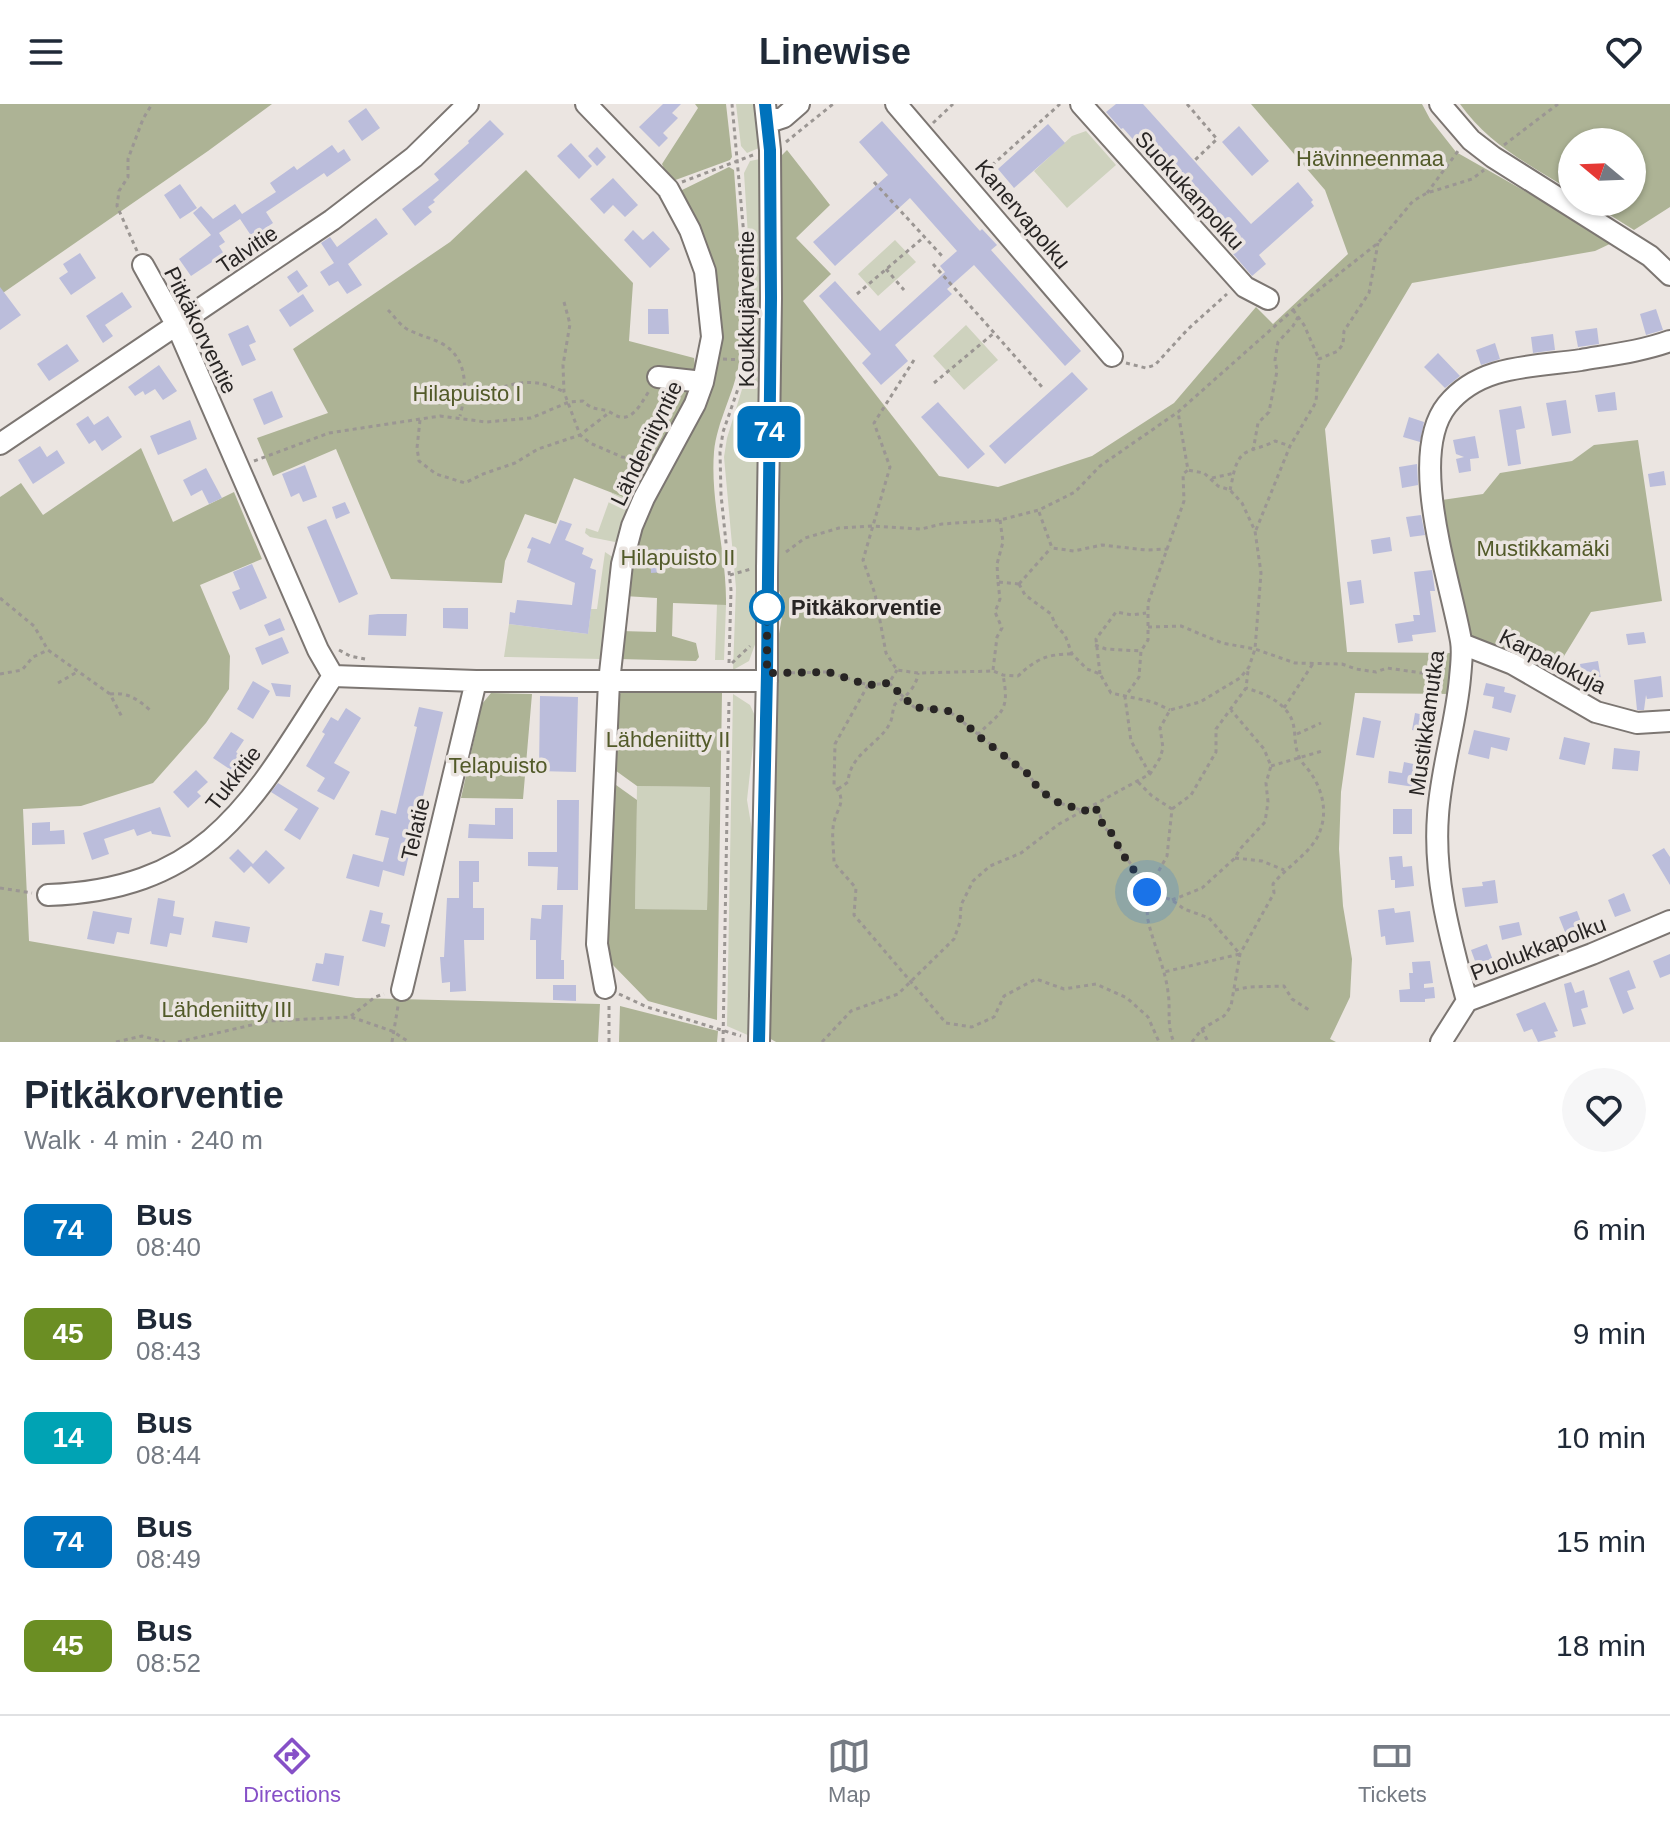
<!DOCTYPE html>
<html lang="en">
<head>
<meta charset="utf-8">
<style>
  :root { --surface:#fff; --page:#f6f6f7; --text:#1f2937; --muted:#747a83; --line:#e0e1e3; --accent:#8650c7 }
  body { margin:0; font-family:Helvetica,sans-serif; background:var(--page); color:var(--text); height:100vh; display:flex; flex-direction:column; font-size:30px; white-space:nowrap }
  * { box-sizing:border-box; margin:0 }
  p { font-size:26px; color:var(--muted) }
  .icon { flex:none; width:44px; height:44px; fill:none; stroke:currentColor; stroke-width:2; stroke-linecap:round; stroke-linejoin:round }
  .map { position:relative; height:938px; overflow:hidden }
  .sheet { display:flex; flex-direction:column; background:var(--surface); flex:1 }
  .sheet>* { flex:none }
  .badge { padding:0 16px; border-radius:12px; font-size:28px; line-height:52px }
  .needle { width:52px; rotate:289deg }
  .tools { position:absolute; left:1558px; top:24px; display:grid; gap:16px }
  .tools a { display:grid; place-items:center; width:88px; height:88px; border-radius:50%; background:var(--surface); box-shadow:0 2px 6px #0004; font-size:40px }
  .you { position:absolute; width:40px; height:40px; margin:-20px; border:6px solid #fff; border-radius:50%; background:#1a73e8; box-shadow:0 0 0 12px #1a73e833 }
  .map>.badge { position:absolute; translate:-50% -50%; box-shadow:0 0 0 4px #fff }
  .round { display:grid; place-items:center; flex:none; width:84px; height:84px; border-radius:42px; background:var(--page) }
  .head { display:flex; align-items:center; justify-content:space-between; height:136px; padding:0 24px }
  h1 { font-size:38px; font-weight:800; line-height:60px }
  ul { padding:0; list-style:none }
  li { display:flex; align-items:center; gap:24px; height:104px; padding:0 24px }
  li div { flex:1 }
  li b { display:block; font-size:30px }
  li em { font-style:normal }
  li .badge { min-width:88px; font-weight:700; text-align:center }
  header { display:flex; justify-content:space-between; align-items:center; height:104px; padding:0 24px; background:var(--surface); font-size:36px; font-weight:800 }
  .menu { display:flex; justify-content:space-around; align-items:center; height:112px; border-top:2px solid var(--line); background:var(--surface); font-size:22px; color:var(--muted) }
  .menu a { display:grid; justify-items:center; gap:4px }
  .menu .on { color:var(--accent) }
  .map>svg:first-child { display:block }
  .green { fill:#ced2be }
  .forest { fill:#adb395 }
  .building { fill:#bbbddb }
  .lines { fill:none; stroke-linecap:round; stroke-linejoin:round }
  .minor-casing { stroke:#7c7672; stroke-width:24 }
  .path { stroke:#9b9693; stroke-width:3; stroke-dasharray:4 4; stroke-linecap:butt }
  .minor { stroke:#fff; stroke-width:20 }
  .line-casing { stroke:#fff; stroke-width:18 }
  .line { stroke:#0072bc; stroke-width:12 }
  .walk { stroke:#282524; stroke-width:8; stroke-dasharray:0 14.4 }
  .stop-dot { fill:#fff; stroke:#0072bc; stroke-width:4 }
  .labels { text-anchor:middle; stroke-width:7; stroke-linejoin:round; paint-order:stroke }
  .park-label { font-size:22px; fill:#525a29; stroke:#ebe5e1 }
  .street-label { font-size:22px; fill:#282524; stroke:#ebe5e1 }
  .stop-label { font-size:22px; font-weight:bold; fill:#282524; stroke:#ebe5e1; text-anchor:start }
</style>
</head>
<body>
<header><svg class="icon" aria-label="menu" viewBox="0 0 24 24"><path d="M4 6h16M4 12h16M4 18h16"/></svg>Linewise<svg class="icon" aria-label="heart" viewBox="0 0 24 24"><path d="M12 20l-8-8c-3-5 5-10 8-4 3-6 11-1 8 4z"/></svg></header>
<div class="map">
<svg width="1670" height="938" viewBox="0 0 1670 938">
  <rect width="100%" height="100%" fill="#ebe5e1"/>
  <path class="green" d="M736,0H755L759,44L747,49L741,42Z
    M1086,27L1116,61L1067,104L1034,67L1072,32Z
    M760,55L762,180L757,535L749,557L733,566L736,484L724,353L727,334L747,269L748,132L744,69L750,57Z
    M895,136L916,158L878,192L858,170Z
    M966,221L998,256L964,286L933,252Z
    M612,389L633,397L618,435L615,438L590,433L585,429L586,424L598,428Z
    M605,448L614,454L601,555L504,553L509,520L588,530L591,505H597Z
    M717,500L726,501L724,556H715Z
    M733,590L750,601L756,614L747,696L754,738L750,932L727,922Z
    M637,682L710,683L707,807L635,805Z"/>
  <path class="forest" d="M0,0H272L208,47L0,191Z
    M695,0H726L732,53L730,56L670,78L662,60L698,4Z
    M1251,0H1422L1430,15L1456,48L1614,138L1595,147L1412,179L1325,325L1347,548L1453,549L1451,590L1355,589L1341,688L1339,745L1343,802L1352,855L1350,893L1330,935L1336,938H776L769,934L776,547L784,501L775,475L780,53L787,46L830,101L796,134L831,170L803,197L939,372L998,383L1092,352L1174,299L1256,203L1273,220L1348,150L1325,86Z
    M1460,0H1670V103L1634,126L1589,98H1632V38H1572V87C1531,62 1488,40 1460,0Z
    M729,63L734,66L739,134V259C734,290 717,317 714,348C710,399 727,449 726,501L673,499L672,532L696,539L699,553L696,557L619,555L621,527L656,528L657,494L624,492L642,418L715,258L680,87Z
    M526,66L633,179L629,237L694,254L697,275L633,397L574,374L556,420L525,410L505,457L502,479L391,475L336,345L273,372L257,334L328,309L293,245L450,138Z
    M1638,336L1662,497L1591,508L1553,570L1466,530L1456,488L1442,396L1483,390L1500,369L1572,357L1594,341Z
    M141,344L173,418L234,388L262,455L200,481L230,552L229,585L206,619L153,679L81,702L23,705L29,837L356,894L600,900L598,938H0V393L21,379L43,411Z
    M624,587L722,588L717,916L648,897L612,860L605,841L612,681H616L637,696L635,805L707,806L710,683L637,682L612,664L618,591Z
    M491,589L532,590L523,695L461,694L482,600Z
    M620,902L718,927L717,938H619Z"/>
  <path class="building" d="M663,0H681L672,9L678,14L663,29L668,34L659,43L639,23Z
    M1116,0H1143L1251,120L1298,78L1313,96L1311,98L1314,102L1259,151L1266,160L1252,172L1228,144L1232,141L1210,116L1206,119L1123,24L1121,25L1106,8Z
    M366,4L380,24L362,37L348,17Z
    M490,16L504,30L433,96L435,98L428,103L432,108L415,122L402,105L439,76L434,70L469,39L468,37Z
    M882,17L980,127L982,125L997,141L991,146L1081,247L1065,262L974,161L947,185L952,190L895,241L908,257L881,281L862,259L871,250L819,192L835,177L880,227L945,168L940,162L957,147L910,94L835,162L813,138L888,71L859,38Z
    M1048,20L1065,39L1014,84L998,65Z
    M1239,22L1269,57L1252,72L1222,38Z
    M571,39L592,62L579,75L557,52Z
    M332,41L338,49L344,45L351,56L327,73L324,69L266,108L273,119L252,133L240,115L219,129L225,138L219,142L224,150L191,172L179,155L211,131L193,109L201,102L213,115L235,100L242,110L276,88L270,79L294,62L297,66Z
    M597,43L606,53L597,62L588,52Z
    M613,74L638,101L625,113L613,101L604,110L590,95Z
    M180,80L197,104L180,115L164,91Z
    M376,114L388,130L348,160L362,181L347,190L338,177L329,182L320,168L334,159L321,139L330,133L337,143Z
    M633,126L643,136L653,127L670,145L650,164L624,136Z
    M80,149L96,174L71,191L59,174L68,168L63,160Z
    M297,166L308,182L298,189L287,173Z
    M0,183L21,211L0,226Z
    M122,188L132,203L105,221L113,232L103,239L86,212Z
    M303,190L314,207L290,223L279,206Z
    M648,205H668L669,230H648Z
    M1656,205L1663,226L1646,231L1640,210Z
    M248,221L256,238L249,241L256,256L242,262L228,230Z
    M1597,224L1599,240L1578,243L1575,227Z
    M1553,230L1555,246L1533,249L1531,233Z
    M1495,239L1500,255L1481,261L1476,246Z
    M67,240L79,257L49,277L37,260Z
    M1438,249L1460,272L1445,284L1424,263Z
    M159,261L177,287L163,296L155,285L145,291L143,287L135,292L128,283Z
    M1072,268L1088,285L1005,360L989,342Z
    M272,287L283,313L264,321L253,295Z
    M1615,288L1617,306L1598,308L1595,291Z
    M1566,296L1571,329L1552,332L1546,299Z
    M938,298L985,350L968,365L921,313Z
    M1521,302L1525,324L1516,326L1521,360L1508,362L1499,306Z
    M88,312L94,321L108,312L122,333L102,347L95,336L89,340L76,320Z
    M1409,313L1424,318L1420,338L1403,333Z
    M190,316L197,335L158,351L150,332Z
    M1475,332L1479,354L1470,355L1471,367L1459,369L1456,355L1464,353L1456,350L1453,336Z
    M40,342L47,353L57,346L65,359L33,380L18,356Z
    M1417,360L1418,381L1402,384L1399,363Z
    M305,361L317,393L303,398L299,389L291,393L282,370Z
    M206,364L222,394L209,400L202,386L191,392L183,376Z
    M1664,367L1666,381L1650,383L1648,370Z
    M345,398L350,409L336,415L332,403Z
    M1421,411L1425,431L1410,433L1406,413Z
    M326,415L358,490L339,499L307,423Z
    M560,416L572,420L565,436L584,444L582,450L593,455L590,464L596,466L588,530L509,520L510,508L515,509L517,496L572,501L575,479L527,458L531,445L527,444L532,433L550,440Z
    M1390,433L1392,447L1373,450L1371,436Z
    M663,445L664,468L651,469L650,446Z
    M252,460L267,494L240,506L232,488L240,485L233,468Z
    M1432,466L1435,487H1430L1436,528L1412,531L1413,537L1398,539L1395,520L1414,517L1413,511H1420L1414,468Z
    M1361,476L1364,499L1350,501L1347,478Z
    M443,504H468V525L443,524Z
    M378,510H407L406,532L368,531L369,511Z
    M280,514L285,526L269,532L264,521Z
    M1644,528L1646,539L1628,541L1626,530Z
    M282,533L289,549L262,561L255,544Z
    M1598,557L1601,575L1583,578L1580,560Z
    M1661,572L1663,593L1647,595L1646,591L1644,606H1637L1634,576Z
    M253,577L270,587L253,615L237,605Z
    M271,579L291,581L290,593L276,592Z
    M1486,579L1505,583L1504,588L1516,591L1511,609L1492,604L1494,593L1483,591Z
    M540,592L578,593L576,668L539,667Z
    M419,603L443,608L404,772L383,766L379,783L346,774L353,750L383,758L389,734L375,731L381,706L396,710L417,623L414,622Z
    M346,604L361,614L334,659L350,668L334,696L317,687L325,674L306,662L325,630L322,628L331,613L338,617Z
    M1415,609L1434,613L1431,630L1412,626Z
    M1363,613L1381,617L1374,654L1356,651Z
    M1474,626L1510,634L1507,647L1491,643L1489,655L1468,650Z
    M231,628L244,636L236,648L240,651L231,666L213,654Z
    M1564,633L1590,639L1585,661L1559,655Z
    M1614,644L1640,647L1638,667L1612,665Z
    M1404,658L1418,661L1414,683L1388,679L1389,667L1402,669Z
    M196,666L208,678L197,688L201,692L188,704L173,688Z
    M278,679L319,704L300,736L284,726L298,705L271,688Z
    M557,696H579L578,786H557L558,763L528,762V748H557Z
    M160,703L171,733L152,730L151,727L137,732L134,725L104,735L109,750L92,756L83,729Z
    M495,704H513V735L468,734L469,720L495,721Z
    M1393,705H1412V730H1393Z
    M50,718V727L64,726L65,740L32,741V719Z
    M1664,744L1670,753V781L1652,751Z
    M238,745L253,760L266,746L285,764L269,780L251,762L244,769L229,754Z
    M1402,752L1403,763L1412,762L1414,782L1395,784V776H1391L1389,753Z
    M459,757H479V778H473V804H484V836H464L466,887L450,888V878L442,879L440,853H444L447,794H459Z
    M1495,776L1498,799L1465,803L1462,784L1483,782L1482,778Z
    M1624,789L1631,807L1615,813L1608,796Z
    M158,794L175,797L173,812L184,814L181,831L170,829L167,843L150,840Z
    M542,801H563L561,856H564V875H536V836H530L531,814L541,815Z
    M1394,804L1395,809L1410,807L1414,838L1386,841L1385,832L1381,833L1378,806Z
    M370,806L383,809L381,819L390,821L385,843L362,837Z
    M93,807L132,814L129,830L117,828L114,840L87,835Z
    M1577,807L1584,826L1567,833L1559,813Z
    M215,817L250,823L247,839L212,833Z
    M1519,818L1522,831L1502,836L1499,822Z
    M1487,840L1495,862L1479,868L1471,846Z
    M325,849L344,852L339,882L312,877L316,859L323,860Z
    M1670,850V870L1660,874L1653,857Z
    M1430,857L1433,879L1424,880V884L1434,883L1435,894L1425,895V898H1400L1399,886L1410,885L1409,869H1413L1412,858Z
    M1629,866L1636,884L1627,887L1634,905L1623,910L1609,874Z
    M1571,878L1575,889L1584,886L1588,903L1581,905L1586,920L1573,923L1564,880Z
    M553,881H576V897L553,896Z
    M1545,898L1558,927L1554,928L1556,933L1538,938L1532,925L1524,928L1516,910Z"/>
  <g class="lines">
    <g class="minor-casing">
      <path id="minor" d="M586,0L668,85L690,126L705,167L712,233L703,278L695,300L644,394L632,422L622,460L609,578L597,840L605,884
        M896,0L1112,252
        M1081,0L1245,183L1268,195
        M1440,0L1471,36L1493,53L1650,152L1670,171
        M769,18L784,13L799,0
        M143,161L177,222L318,546L333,572L476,577H767
        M658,273L703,278
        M0,340L332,116L414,53L468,0
        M1462,540L1513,560L1596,608L1637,619L1670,617
        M48,791C212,785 254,694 333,572
        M402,886L476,577
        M1467,897C1451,836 1433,775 1438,711C1441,665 1456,620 1460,574C1461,562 1463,549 1461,537C1451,478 1406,352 1447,301C1480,260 1534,263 1581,256C1610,251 1643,247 1670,237
        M759,938L767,569V463L771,194L770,46L765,0
        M1441,938L1467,897L1592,850L1670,817"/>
    </g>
    <path class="path" d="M1187,0L1217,35L1194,57
      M933,19L953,0
      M786,38L833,0
      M1504,41L1558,0
      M980,72L1060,0
      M682,78L753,51
      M874,78L942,152
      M1427,89L1458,47
      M137,147L117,102L119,87L128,73V55L143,15L152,0
      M933,160L1043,284
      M886,165L904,186
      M857,190L924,133
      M564,198L570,220L563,261L564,288L580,331L590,339L622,353L637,354L645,358
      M388,206C395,213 402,224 411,227C421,232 431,234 441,239C469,254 467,286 460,312
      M1293,206L1304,221L1319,255
      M723,255L744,256
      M914,256L874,319L890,363L863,456L875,490L886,549L897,566L918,569L993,567L1003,571L1018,572C1036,555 1047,550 1072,550
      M1126,259L1146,264L1155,261L1188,225L1227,190
      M934,279L994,229
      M465,293C507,286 522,267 564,288
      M420,316L417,344L419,357L436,370L465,379L483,370L515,359L538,345L580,331L610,308
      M1253,347L1258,319L1269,308L1277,267L1275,256L1278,238L1293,222L1298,213
      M254,357L329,329L440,312L486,318L531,314L569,298L583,297C592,306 597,304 608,307C612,309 616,312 620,313C634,316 643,296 649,287
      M1212,374L1235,369
      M1230,386C1233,375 1234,356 1245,349C1253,344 1265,343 1275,337L1290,342
      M1039,408L1052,444L1074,447L1102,441L1146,446L1168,445
      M1000,416L1003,438L997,460L998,478L1019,480
      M1256,426L1290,342L1316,298L1319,255L1338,247L1343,240L1344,227L1369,189L1378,139
      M786,448L805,434L839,424L873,422L921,425L942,420L1000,416L1039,406L1075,388L1100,362L1178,308L1293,206L1378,139L1413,97L1427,89L1472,75L1484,66
      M730,471L751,465
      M1019,480L1025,491L1051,510L1056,522L1065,531L1072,550L1087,565L1100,570L1111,589L1153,598L1170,606
      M1019,480L1051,444
      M0,494L34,522L48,546L110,590L123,615
      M1148,523L1181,522L1222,539L1255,545L1295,559L1342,560L1356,565L1376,568L1387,564L1422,569L1430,564L1445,565
      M1095,541L1106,545L1141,547
      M339,546L350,552L365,555
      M729,559L731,486L721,391L720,348L723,328L740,279L744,256V132L732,0
      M732,559L750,542
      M993,566L997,533L1002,524L995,508L1000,495L998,478
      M783,569L828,568L868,581L889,579L897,566
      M0,570L22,566L33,553L48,546
      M1100,570L1096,535L1116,508L1132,511L1146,509
      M58,579L77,568
      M889,579L914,603L949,607L1028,670L1038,684L1054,697L1084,707
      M868,581L835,640L834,681C848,697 837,704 834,718C831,730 834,746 834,759L856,784L854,811L946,919L972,923L994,913L1004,892L1036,875L1064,885L1096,880L1127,894L1148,913L1159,938
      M110,590C128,588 137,595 150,606
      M1284,604L1314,558
      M1297,630L1321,619
      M977,631C1002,607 1010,608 1003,571
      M1271,662L1322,647
      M1150,670L1131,637L1125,593L1139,573L1141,547L1148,536V499L1184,397L1183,370L1188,366L1178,308
      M1138,678L1152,692L1172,705L1167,752L1147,788L1172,796L1184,805L1209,814L1240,850L1164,868
      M838,685L848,678C850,649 880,640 890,619C893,613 892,607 895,600C906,593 917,582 918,569
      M1095,704L1100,711L1103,723L1114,731C1119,751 1139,765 1146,784C1149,794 1146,805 1148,816C1153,840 1165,863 1168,888C1171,906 1166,921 1174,938
      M1172,705L1191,691L1216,648V625L1246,584L1248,567
      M1235,754L1262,757L1284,766
      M0,784L32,789
      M1172,796L1202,784L1235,754L1240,745L1265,718L1268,698L1266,679L1271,662L1264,645L1231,606
      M1235,886L1249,883L1284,882L1292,895L1309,906
      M619,890L647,903L741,932
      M351,912L375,893L384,890
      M1202,925L1208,938
      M116,938L142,932L165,938
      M178,938L269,917L351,913L392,927L409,938
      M392,938L398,902
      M609,938V902
      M723,938L729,595
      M822,938L851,907L898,890L954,835L960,818L961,801L973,777L990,762L1021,749L1059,720L1150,670L1160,654L1163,644L1160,624L1170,606L1200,598L1240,574L1249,563L1255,545L1261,469L1255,427L1242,399L1230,386L1218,382L1204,369L1188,366
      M1192,938L1202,925L1224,912L1231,902L1240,850L1274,789L1273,780C1288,761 1315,747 1321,724C1327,706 1322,686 1312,671C1308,664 1300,658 1298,650C1292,634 1299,619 1284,604C1274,593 1259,588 1246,584"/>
    <use href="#minor" class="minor"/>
  </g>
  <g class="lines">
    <g class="line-casing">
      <path id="line" d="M759,938L767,569L771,194L770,46L765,0"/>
    </g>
    <use href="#line" class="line"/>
    <path class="walk" d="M767,503V569L828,568L868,581L889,579L914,603L949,607L962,616L977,631L1028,670L1038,684L1054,697L1084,707L1094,702L1100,711L1103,723L1114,731C1119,752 1139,768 1147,788"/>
  </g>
  <circle class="stop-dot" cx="767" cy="503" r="16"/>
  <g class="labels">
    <g class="park-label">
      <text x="1370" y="62">Hävinneenmaa</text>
      <text x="467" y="297">Hilapuisto I</text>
      <text x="1543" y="452">Mustikkamäki</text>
      <text x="678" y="461">Hilapuisto II</text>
      <text x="668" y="643">Lähdeniitty II</text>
      <text x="498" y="669">Telapuisto</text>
      <text x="227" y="913">Lähdeniitty III</text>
    </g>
    <g class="street-label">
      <text transform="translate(1190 86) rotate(48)" y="8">Suokukanpolku</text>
      <text transform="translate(1023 110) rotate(50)" y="8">Kanervapolku</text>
      <text transform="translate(247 145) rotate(-34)" y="8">Talvitie</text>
      <text transform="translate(746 205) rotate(-90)" y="8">Koukkujärventie</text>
      <text transform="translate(201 226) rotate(64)" y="8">Pitkäkorventie</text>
      <text transform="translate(646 339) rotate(-64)" y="8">Lähdeniityntie</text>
      <text transform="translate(1553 557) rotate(27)" y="8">Karpalokuja</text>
      <text transform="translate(1426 619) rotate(-82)" y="8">Mustikkamutka</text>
      <text transform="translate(233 674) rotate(-52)" y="8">Tukkitie</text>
      <text transform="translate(415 725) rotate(-77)" y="8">Telatie</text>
      <text transform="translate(1538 844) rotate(-21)" y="8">Puolukkapolku</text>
    </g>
    <g class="stop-label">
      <text x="791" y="511">Pitkäkorventie</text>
    </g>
  </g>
</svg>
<div class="tools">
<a><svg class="needle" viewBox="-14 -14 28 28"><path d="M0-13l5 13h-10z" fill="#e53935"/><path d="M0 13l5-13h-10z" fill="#747a83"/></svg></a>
</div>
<div class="you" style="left:1147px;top:788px"></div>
<b class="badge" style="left:769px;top:328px;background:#0072bc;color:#fff">74</b>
</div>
<section class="sheet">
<div class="head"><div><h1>Pitkäkorventie</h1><p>Walk · 4 min · 240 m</p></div><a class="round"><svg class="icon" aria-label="heart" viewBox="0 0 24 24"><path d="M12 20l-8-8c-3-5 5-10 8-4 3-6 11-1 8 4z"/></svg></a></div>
<ul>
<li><span class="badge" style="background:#0072bc;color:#fff">74</span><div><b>Bus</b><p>08:40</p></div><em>6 min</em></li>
<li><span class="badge" style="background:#6b8e23;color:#fff">45</span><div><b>Bus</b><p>08:43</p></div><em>9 min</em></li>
<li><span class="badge" style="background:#00a3b4;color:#fff">14</span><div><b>Bus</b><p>08:44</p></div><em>10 min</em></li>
<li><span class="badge" style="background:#0072bc;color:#fff">74</span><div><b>Bus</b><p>08:49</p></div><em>15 min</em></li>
<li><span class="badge" style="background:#6b8e23;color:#fff">45</span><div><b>Bus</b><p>08:52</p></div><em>18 min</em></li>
</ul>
</section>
<nav class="menu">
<a class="on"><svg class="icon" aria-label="directions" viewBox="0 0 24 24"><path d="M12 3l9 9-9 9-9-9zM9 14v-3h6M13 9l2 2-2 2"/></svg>Directions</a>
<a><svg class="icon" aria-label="map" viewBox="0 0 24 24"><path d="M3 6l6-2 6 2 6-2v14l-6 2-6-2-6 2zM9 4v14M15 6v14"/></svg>Map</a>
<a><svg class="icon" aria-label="tickets" viewBox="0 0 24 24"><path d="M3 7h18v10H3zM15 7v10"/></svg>Tickets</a>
</nav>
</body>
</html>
